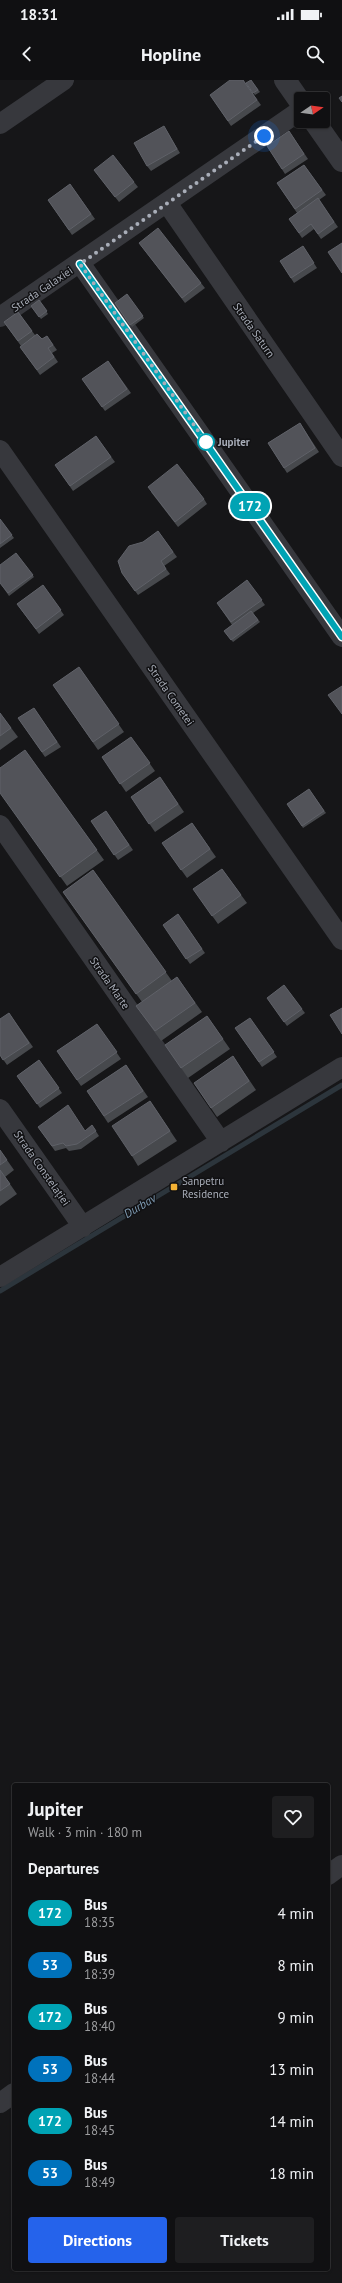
<!DOCTYPE html>
<html lang="en">
<head>
<meta charset="utf-8">
<style>
  :root { --surface:#101012; --page:#1e1e20; --text:#f1f3f6; --muted:#9c9d9f; --line:#303032; --accent:#2563eb }
  body { margin:0; font-family:"PT Sans",sans-serif; background:var(--page); color:var(--text); height:100vh; display:flex; flex-direction:column; font-size:15px; white-space:nowrap }
  * { box-sizing:border-box; margin:0 }
  p { font-size:13px; color:var(--muted) }
  .icon { flex:none; width:22px; height:22px; fill:none; stroke:currentColor; stroke-width:2; stroke-linecap:round; stroke-linejoin:round }
  .map { position:relative; flex:1; overflow:hidden }
  .details { position:absolute; left:12px; top:1703px; width:318px; height:488px; display:flex; flex-direction:column; background:var(--surface); border-radius:4px; box-shadow:0 1px 3px #0004,0 0 0 1px var(--line) }
  .details>* { flex:none }
  .badge { padding:0 8px; border-radius:13px; font-size:14px; line-height:26px }
  .needle { width:26px; rotate:77deg }
  .fabs { position:absolute; left:294px; top:12px; display:grid; gap:8px }
  .fabs a { display:grid; place-items:center; width:36px; height:36px; border-radius:4px; background:var(--surface); box-shadow:0 1px 3px #0004,0 0 0 1px var(--line); font-size:20px }
  .you { position:absolute; width:20px; height:20px; margin:-10px; border:3px solid #fff; border-radius:50%; background:#1a73e8; box-shadow:0 0 0 6px #1a73e833 }
  .map>.badge { position:absolute; translate:-50% -50%; box-shadow:0 0 0 2px #fff }
  h2 { padding:0 16px; font-size:15px; line-height:36px }
  .round { display:grid; place-items:center; flex:none; width:42px; height:42px; border-radius:4px; background:var(--page) }
  .head { display:flex; align-items:center; justify-content:space-between; height:68px; padding:0 16px }
  h1 { font-size:19px; font-weight:800; line-height:30px }
  .button { display:flex; gap:8px; margin-top:auto; padding:8px 16px }
  .button a { flex:1; height:46px; border-radius:4px; background:var(--accent); color:#fff; font-size:16px; font-weight:800; line-height:46px; text-align:center }
  .button a+a { background:var(--page); color:var(--text) }
  ul { padding:0; list-style:none }
  li { display:flex; align-items:center; gap:12px; height:52px; padding:0 16px }
  li div { flex:1 }
  li b { display:block; font-size:15px }
  li em { font-style:normal }
  li .badge { min-width:44px; font-weight:700; text-align:center }
  .status { display:flex; justify-content:space-between; align-items:center; height:28px; padding:0 20px; background:var(--surface); direction:ltr }
  .status svg { height:11px; fill:currentColor }
  header { display:flex; justify-content:space-between; align-items:center; height:52px; padding:0 16px; background:var(--surface); font-size:18px; font-weight:800 }
  .map>svg:first-child { display:block }
  .lines { fill:none; stroke-linecap:round; stroke-linejoin:round }
  .stream { stroke:#2c353c; stroke-width:5 }
  .minor { stroke:#37383d; stroke-width:20 }
  .tertiary { stroke:#37383d; stroke-width:22 }
  .wall { fill:#47494d }
  .building { fill:#525359; stroke:#5f6168 }
  .line-casing { stroke:#fff; stroke-width:9 }
  .line { stroke:#00a3b4; stroke-width:6 }
  .walk { stroke:#a8adb8; stroke-width:4; stroke-dasharray:0 7.2 }
  .stop-dot { fill:#fff; stroke:#00a3b4; stroke-width:2 }
  .poi-dot { fill:#f2b134; stroke:#111113; stroke-width:1.5 }
  .labels { text-anchor:middle; stroke-width:3; stroke-linejoin:round; paint-order:stroke }
  .street-label { font-size:11px; fill:#a8adb8; stroke:#111113 }
  .stop-label { font-size:11px; font-weight:bold; fill:#a8adb8; stroke:#111113; text-anchor:start }
  .poi-label { font-size:11px; fill:#a8adb8; stroke:#111113; text-anchor:start }
  .water-label { font-size:12px; font-style:italic; fill:#7f9bb3; stroke:#111113 }
</style>
</head>
<body>
<div class="status"><b>18:31</b><svg viewBox="0 0 49 12"><path d="M0 12V9h3v3zM5 12V6h3v6zM10 12V3h3v9zM15 12V0h3v12zM26 1h20v11H26zM47 4h2v5h-2z"/></svg></div>
<header><svg class="icon" aria-label="back" viewBox="0 0 24 24"><path d="M15 5l-7 7 7 7"/></svg>Hopline<svg class="icon" aria-label="search" viewBox="0 0 24 24"><circle cx="10" cy="10" r="6"/><path d="M15 15l6 6"/></svg></header>
<div class="map">
<svg width="342" height="2203" viewBox="0 0 342 2203">
  <rect width="100%" height="100%" fill="#161618"/>
  <g class="lines">
    <path class="stream" d="M0,1211L342,1005"/>
    <path class="minor" d="M0,44L64,0
      M167,123L342,377
      M80,183L342,557
      M0,237L301,30
      M0,370L342,860
      M0,745L221,1062
      M0,1029L83,1147
      M0,1197L342,987
      M328,1795L342,1785
      M0,2023L14,2013"/>
    <path class="tertiary" d="M285,0L301,23
      M314,41L342,81"/>
  </g>
  <path class="wall" d="M243,0L261,25L231,46L210,15Z
    M251,0L260,12L255,15L246,3Z
    M167,51L180,73L151,91L147,86Z
    M289,51L308,79L285,94L267,66Z
    M304,85L326,115L319,120L338,147L321,159L314,149L302,158L289,139L297,133L277,103Z
    M94,90L134,102L138,107L119,122Z
    M70,104L95,139L72,155L48,120Z
    M139,163L201,203L205,208L185,223Z
    M303,166L317,188L294,203L280,181Z
    M127,214L144,238L132,247L115,223Z
    M39,220L48,234L41,239L31,226Z
    M18,232L35,255L42,259L47,256L57,270L52,273L58,282L40,295L20,267L21,266L4,242Z
    M108,281L131,313L105,331L82,299Z
    M300,343L319,372L287,393L268,363Z
    M96,356L115,382L73,411L55,385Z
    M151,412L204,419L207,424L178,447Z
    M0,439L14,458L0,468Z
    M158,451L177,477L164,486L170,494L138,515L122,493L143,462Z
    M16,473L34,497L9,516L0,503Z
    M247,500L265,525L253,533L260,542L233,562L224,551L232,545L217,523Z
    M43,505L64,535L39,554L17,524Z
    M79,587L124,652L98,670L53,605Z
    M34,628L61,667L45,677L18,638Z
    M0,633L18,657L0,670Z
    M131,657L155,691L126,712L102,677Z
    M25,670L104,780L67,806L0,713Z
    M160,697L184,732L155,752L131,717Z
    M309,709L326,733L303,748L287,724Z
    M106,731L133,770L118,780L91,741Z
    M192,743L216,777L187,798L162,763Z
    M222,789L247,823L218,844L193,809Z
    M93,790L172,901L177,897L202,932L161,961L136,926L142,922L63,812Z
    M178,834L205,873L190,884L163,845Z
    M284,905L305,933L287,946L267,918Z
    M9,933L33,967L7,985L0,975Z
    M207,936L230,969L188,998L165,965Z
    M250,938L277,977L262,987L235,948Z
    M97,944L121,979L81,1006L57,971Z
    M233,976L256,1010L217,1037L194,1003Z
    M39,980L62,1013L40,1028L17,996Z
    M126,985L148,1017L108,1043L87,1011Z
    M150,1021L177,1061L138,1086L132,1076Z
    M92,1045L99,1056L81,1069L69,1071L66,1068L55,1071L38,1047L85,1051Z
    M0,1070L14,1090L5,1097L17,1114L0,1126Z"/>
  <path class="building" d="M230,0H243L257,20L228,41L210,15Z
    M251,0L258,10L253,13L246,3Z
    M342,16V22L339,18Z
    M164,46L177,69L147,86L134,63Z
    M289,51L304,74L282,89L267,66Z
    M113,75L134,102L115,117L94,90Z
    M304,85L322,110L295,129L277,103Z
    M70,104L91,134L69,150L48,120Z
    M318,118L334,142L318,154L311,144L299,153L289,139Z
    M158,148L201,203L182,218L139,163Z
    M342,163V193L328,172Z
    M303,166L314,183L291,198L280,181Z
    M127,214L143,236L130,245L115,223Z
    M39,220L47,231L39,237L31,226Z
    M18,232L32,251L18,261L4,242Z
    M37,254L42,259L47,256L53,265L48,268L54,277L37,290L20,267Z
    M108,281L127,309L102,327L82,299Z
    M300,343L315,368L284,388L268,363Z
    M96,356L111,377L70,406L55,385Z
    M177,384L204,419L175,442L148,407Z
    M0,439L12,455L0,464Z
    M158,451L173,472L161,481L166,489L135,511L122,493L118,481L129,466L143,462Z
    M16,473L33,495L8,513L0,503V485Z
    M247,500L262,520L231,542L217,523Z
    M43,505L61,530L36,549L17,524Z
    M251,531L258,540L231,560L224,551Z
    M79,587L119,644L93,662L53,605Z
    M342,606V634L328,615Z
    M34,628L57,662L42,672L18,638Z
    M0,633L11,648L0,656Z
    M131,657L150,683L120,704L102,677Z
    M25,670L97,770L60,797L0,713V688Z
    M160,697L178,724L149,744L131,717Z
    M309,709L324,731L302,746L287,724Z
    M106,731L129,765L114,775L91,741Z
    M192,743L210,769L181,790L162,763Z
    M222,789L241,815L212,836L193,809Z
    M93,790L166,892L136,914L63,812Z
    M178,834L202,869L186,879L163,845Z
    M177,897L195,923L155,951L136,926Z
    M284,905L302,929L284,942L267,918Z
    M342,928V954L330,935Z
    M9,933L29,963L3,980L0,975V939Z
    M207,936L223,959L181,988L165,965Z
    M250,938L274,972L259,982L235,948Z
    M97,944L117,972L77,1000L57,971Z
    M233,976L249,1001L211,1028L194,1003Z
    M39,980L59,1008L37,1024L17,996Z
    M126,985L143,1011L104,1036L87,1011Z
    M150,1021L170,1051L132,1076L112,1046Z
    M68,1025L85,1051L92,1045L96,1051L77,1064L66,1066L63,1063L52,1066L38,1047Z
    M0,1070L7,1080L0,1085Z
    M0,1090L10,1104L0,1111Z"/>
  <g class="lines">
    <g class="line-casing">
      <path id="line" d="M80,184L342,557"/>
    </g>
    <use href="#line" class="line"/>
    <path class="walk" d="M206,362L80,184L264,56"/>
  </g>
  <circle class="stop-dot" cx="206" cy="362" r="8"/>
  <rect class="poi-dot" x="170" y="1103" width="8" height="8" rx="2"/>
  <g class="labels">
    <g class="street-label">
      <text transform="translate(42 209) rotate(-34)" y="4">Strada Galaxiei</text>
      <text transform="translate(254 250) rotate(55)" y="4">Strada Saturn</text>
      <text transform="translate(171 615) rotate(55)" y="4">Strada Cometei</text>
      <text transform="translate(110 903) rotate(55)" y="4">Strada Marte</text>
      <text transform="translate(42 1088) rotate(55)" y="4">Strada Constelației</text>
    </g>
    <g class="stop-label">
      <text x="218" y="366">Jupiter</text>
    </g>
    <g class="poi-label">
      <text x="182" y="1105">Sanpetru<tspan x="182" dy="13">Residence</tspan></text>
    </g>
    <g class="water-label">
      <text transform="translate(140 1126) rotate(-31)" y="4">Durbav</text>
    </g>
  </g>
</svg>
<div class="fabs">
<a><svg class="needle" viewBox="-14 -14 28 28"><path d="M0-13l5 13h-10z" fill="#e53935"/><path d="M0 13l5-13h-10z" fill="#9c9d9f"/></svg></a>
</div>
<div class="you" style="left:264px;top:56px"></div>
<b class="badge" style="left:250px;top:426px;background:#00a3b4;color:#fff">172</b>
<section class="details">
<div class="head"><div><h1>Jupiter</h1><p>Walk · 3 min · 180 m</p></div><a class="round"><svg class="icon" aria-label="heart" viewBox="0 0 24 24"><path d="M12 20l-8-8c-3-5 5-10 8-4 3-6 11-1 8 4z"/></svg></a></div>
<h2>Departures</h2>
<ul>
<li><span class="badge" style="background:#00a3b4;color:#fff">172</span><div><b>Bus</b><p>18:35</p></div><em>4 min</em></li>
<li><span class="badge" style="background:#0072bc;color:#fff">53</span><div><b>Bus</b><p>18:39</p></div><em>8 min</em></li>
<li><span class="badge" style="background:#00a3b4;color:#fff">172</span><div><b>Bus</b><p>18:40</p></div><em>9 min</em></li>
<li><span class="badge" style="background:#0072bc;color:#fff">53</span><div><b>Bus</b><p>18:44</p></div><em>13 min</em></li>
<li><span class="badge" style="background:#00a3b4;color:#fff">172</span><div><b>Bus</b><p>18:45</p></div><em>14 min</em></li>
<li><span class="badge" style="background:#0072bc;color:#fff">53</span><div><b>Bus</b><p>18:49</p></div><em>18 min</em></li>
</ul>
<div class="button"><a>Directions</a><a>Tickets</a></div>
</section>
</div>
</body>
</html>
